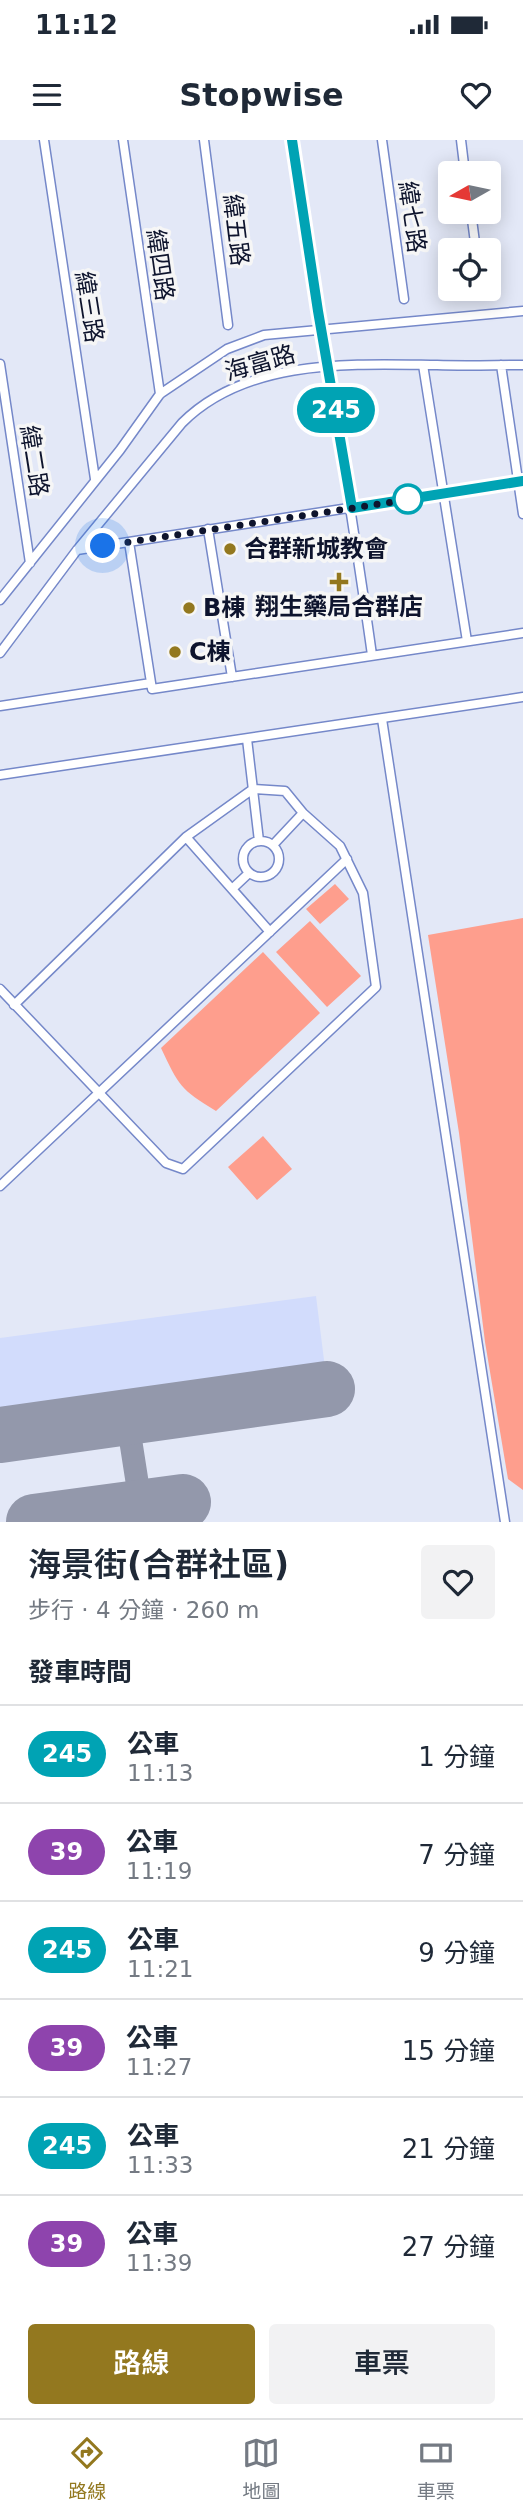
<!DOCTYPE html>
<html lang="zh-TW">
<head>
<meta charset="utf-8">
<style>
  :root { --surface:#fff; --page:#f2f2f3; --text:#1f2937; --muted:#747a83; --line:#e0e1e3; --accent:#93781f }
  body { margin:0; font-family:"DejaVu Sans","Noto Sans TC",sans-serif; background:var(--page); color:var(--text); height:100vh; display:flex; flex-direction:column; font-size:26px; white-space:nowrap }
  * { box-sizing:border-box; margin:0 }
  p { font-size:23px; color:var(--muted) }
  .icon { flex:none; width:38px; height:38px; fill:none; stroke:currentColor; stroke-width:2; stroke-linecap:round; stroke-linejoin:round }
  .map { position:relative; height:1382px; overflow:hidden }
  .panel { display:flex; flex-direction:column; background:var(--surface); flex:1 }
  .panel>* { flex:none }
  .badge { padding:0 14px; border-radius:23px; font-size:24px; line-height:46px }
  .needle { width:46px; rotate:261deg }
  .fabs { position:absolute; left:438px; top:21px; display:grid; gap:14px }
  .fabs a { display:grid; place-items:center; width:63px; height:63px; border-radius:7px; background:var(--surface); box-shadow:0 4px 18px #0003; font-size:35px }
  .you { position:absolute; width:35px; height:35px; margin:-18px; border:5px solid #fff; border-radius:50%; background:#1a73e8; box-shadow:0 0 0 10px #1a73e833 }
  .map>.badge { position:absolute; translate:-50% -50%; box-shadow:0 0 0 4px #fff }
  h2 { padding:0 28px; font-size:26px; line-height:63px }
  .round { display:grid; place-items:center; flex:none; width:74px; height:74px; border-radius:7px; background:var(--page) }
  .summary { display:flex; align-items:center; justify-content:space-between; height:119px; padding:0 28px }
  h1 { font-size:33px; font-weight:600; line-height:52px }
  .button { display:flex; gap:14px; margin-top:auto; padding:14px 28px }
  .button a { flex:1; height:80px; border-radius:7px; background:var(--accent); color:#fff; font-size:28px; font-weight:600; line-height:80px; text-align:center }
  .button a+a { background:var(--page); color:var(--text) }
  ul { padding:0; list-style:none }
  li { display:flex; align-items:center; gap:21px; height:98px; padding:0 28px; border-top:2px solid var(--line) }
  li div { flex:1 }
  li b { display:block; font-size:26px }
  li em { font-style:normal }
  li .badge { min-width:77px; font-weight:700; text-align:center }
  .status { display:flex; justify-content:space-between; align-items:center; height:49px; padding:0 35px; background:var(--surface); direction:ltr }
  .status svg { height:19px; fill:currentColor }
  header { display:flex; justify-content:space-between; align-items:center; height:91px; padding:0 28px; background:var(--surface); font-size:32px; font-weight:600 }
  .dock { display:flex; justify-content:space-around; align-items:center; height:98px; border-top:2px solid var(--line); background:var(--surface); font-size:19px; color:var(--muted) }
  .dock a { display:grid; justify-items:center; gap:4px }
  .dock .active { color:var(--accent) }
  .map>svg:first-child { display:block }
  .built { fill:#d2dcfc }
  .green { fill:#fe9e8d }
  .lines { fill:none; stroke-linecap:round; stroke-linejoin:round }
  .taxiway { stroke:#9398ab; stroke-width:23 }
  .runway { stroke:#9398ab; stroke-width:56 }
  .minor-casing { stroke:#7588c9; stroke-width:11 }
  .minor { stroke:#fff; stroke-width:8 }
  .line-casing { stroke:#fff; stroke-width:16 }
  .line { stroke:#00a3b4; stroke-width:10 }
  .walk { stroke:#0e142d; stroke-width:7; stroke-dasharray:0 12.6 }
  .stop-dot { fill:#fff; stroke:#00a3b4; stroke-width:3.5 }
  .poi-dot { fill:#93781f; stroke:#f6f6f6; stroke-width:2.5 }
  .labels { text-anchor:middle; stroke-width:7; stroke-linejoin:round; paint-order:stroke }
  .street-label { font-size:24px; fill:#0e142d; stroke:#f6f6f6 }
  .poi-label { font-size:24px; font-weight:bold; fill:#0e142d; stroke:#f6f6f6; text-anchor:start }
</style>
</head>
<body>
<div class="status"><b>11:12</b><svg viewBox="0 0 49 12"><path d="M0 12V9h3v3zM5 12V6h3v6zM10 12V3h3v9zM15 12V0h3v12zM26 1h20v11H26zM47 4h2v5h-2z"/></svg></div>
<header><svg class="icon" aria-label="menu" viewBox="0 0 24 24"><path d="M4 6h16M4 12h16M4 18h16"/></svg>Stopwise<svg class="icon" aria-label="heart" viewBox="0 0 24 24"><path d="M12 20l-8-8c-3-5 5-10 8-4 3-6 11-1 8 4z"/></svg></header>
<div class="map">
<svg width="523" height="1382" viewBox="0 0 523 1382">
  <rect width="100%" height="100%" fill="#e3e8f7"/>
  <path class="built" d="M316,1156L327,1244L0,1288V1198Z"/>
  <path class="green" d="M335,744L349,759L320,784L306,769Z
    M523,778V1350L508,1339L485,1202L459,993L428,795Z
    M310,781L361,836L327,867L276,812Z
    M263,812L320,873L216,971C180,949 179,946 161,908Z
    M263,996L292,1029L257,1060L228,1027Z"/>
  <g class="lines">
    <path class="taxiway" d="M127,1277L141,1367"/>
    <path class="runway" d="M0,1295L327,1249
      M34,1382L183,1362"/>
    <g class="minor-casing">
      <path id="minor" d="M44,0L95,339
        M123,0L160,254
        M204,0L228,185
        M292,0C318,172 348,343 372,515
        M382,0L404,159
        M461,0L465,33
        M471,72L476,110
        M0,224L30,423
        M423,225L467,501
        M501,225L523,374
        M208,389L232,537
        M129,402L152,549L523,493
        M77,410L523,341
        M0,460L120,310L160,254L227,209L264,195L523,171
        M0,513L77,410L182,283C247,218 352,224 437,225C466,226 494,225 523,225
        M0,566L151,543
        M382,579L505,1382
        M247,599L259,701
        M0,635L523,557
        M186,697L270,792
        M243 719a18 18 0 1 1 36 0a18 18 0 1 1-36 0Z
        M273,705L303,673
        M232,749L249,733
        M0,849L166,1023L183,1029L376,847L363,753L340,706L303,673L285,651L253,649L186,697L14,865
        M0,1046L347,719"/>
    </g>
    <use href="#minor" class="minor"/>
  </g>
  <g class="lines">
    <g class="line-casing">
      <path id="line" d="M292,0L318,171L352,368L523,341"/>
    </g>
    <use href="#line" class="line"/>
    <path class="walk" d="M103,406L419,358L408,359"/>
  </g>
  <circle class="stop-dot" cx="408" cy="359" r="14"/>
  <g class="poi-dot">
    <circle cx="230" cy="409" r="7"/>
    <path d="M335.5 431.5h7v7h7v7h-7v7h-7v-7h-7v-7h7z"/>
    <circle cx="189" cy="468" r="7"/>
    <circle cx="175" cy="512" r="7"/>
  </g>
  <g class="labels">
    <g class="street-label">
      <text transform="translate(412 77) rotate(82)" y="8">緯七路</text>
      <text transform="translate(236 90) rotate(83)" y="8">緯五路</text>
      <text transform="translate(160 125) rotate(82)" y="8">緯四路</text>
      <text transform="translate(89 167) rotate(81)" y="8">緯三路</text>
      <text transform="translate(260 223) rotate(-16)" y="8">海富路</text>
      <text transform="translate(34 321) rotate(81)" y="8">緯二路</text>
    </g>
    <g class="poi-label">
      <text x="244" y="417">合群新城教會</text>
      <text x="339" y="475" text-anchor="middle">翔生藥局合群店</text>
      <text x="203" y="476">B棟</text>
      <text x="189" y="520">C棟</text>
    </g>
  </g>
</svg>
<div class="fabs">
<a><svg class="needle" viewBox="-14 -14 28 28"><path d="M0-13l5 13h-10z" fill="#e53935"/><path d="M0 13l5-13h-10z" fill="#747a83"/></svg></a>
<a><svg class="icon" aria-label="locate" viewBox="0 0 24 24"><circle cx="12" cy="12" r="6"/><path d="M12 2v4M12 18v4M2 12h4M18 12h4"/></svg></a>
</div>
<div class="you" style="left:103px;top:406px"></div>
<b class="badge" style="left:336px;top:270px;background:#00a3b4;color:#fff">245</b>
</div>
<section class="panel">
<div class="summary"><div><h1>海景街(合群社區)</h1><p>步行 · 4 分鐘 · 260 m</p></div><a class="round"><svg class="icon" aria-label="heart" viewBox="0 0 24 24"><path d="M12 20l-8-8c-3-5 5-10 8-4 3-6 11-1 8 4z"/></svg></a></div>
<h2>發車時間</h2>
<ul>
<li><span class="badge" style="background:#00a3b4;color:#fff">245</span><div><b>公車</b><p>11:13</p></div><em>1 分鐘</em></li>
<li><span class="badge" style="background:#8e44ad;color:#fff">39</span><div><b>公車</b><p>11:19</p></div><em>7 分鐘</em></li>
<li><span class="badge" style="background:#00a3b4;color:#fff">245</span><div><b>公車</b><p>11:21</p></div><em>9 分鐘</em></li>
<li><span class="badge" style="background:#8e44ad;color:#fff">39</span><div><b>公車</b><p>11:27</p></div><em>15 分鐘</em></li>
<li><span class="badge" style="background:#00a3b4;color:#fff">245</span><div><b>公車</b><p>11:33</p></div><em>21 分鐘</em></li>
<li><span class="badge" style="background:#8e44ad;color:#fff">39</span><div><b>公車</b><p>11:39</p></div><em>27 分鐘</em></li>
</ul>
<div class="button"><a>路線</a><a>車票</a></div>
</section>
<nav class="dock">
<a class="active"><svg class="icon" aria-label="directions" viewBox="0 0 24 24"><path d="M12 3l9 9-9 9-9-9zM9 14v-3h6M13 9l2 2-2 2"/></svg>路線</a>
<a><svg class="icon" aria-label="map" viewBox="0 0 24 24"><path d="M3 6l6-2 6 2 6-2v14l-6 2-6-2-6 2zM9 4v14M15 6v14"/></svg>地圖</a>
<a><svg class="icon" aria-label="tickets" viewBox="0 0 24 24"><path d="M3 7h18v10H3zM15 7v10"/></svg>車票</a>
</nav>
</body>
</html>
